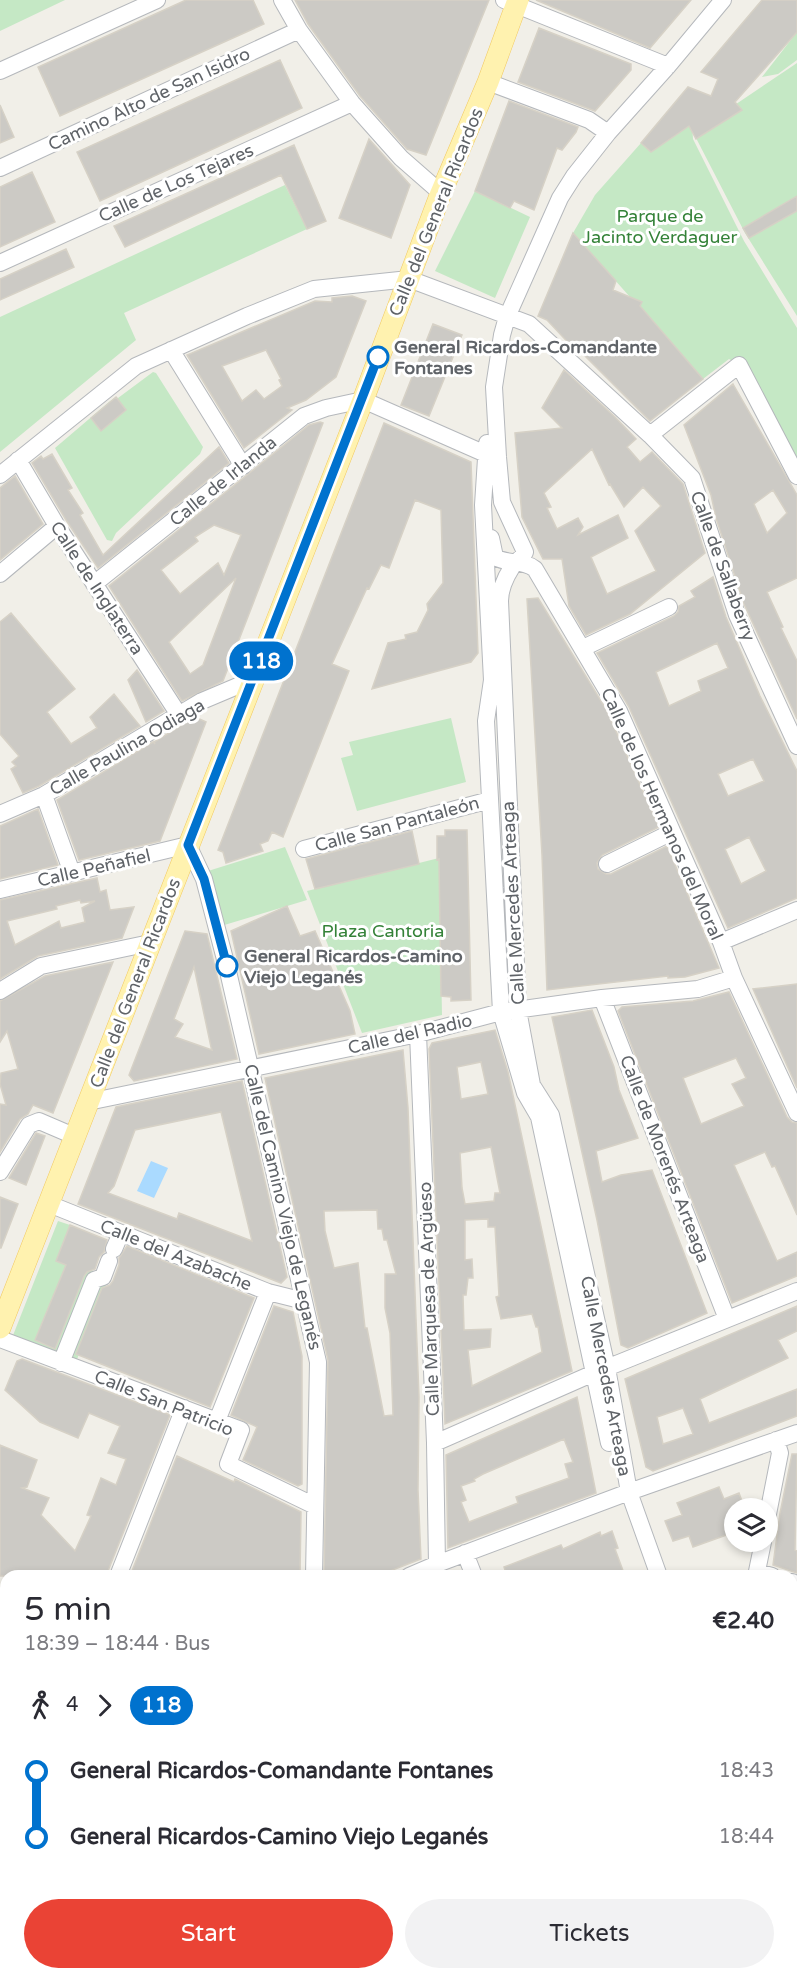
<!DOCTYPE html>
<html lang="en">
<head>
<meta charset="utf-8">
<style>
  :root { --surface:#fff; --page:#f2f2f3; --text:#2b2b33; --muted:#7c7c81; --accent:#ea4335 }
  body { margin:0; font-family:"Varela Round",sans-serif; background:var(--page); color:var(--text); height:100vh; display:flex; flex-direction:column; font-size:22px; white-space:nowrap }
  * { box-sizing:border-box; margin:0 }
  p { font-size:20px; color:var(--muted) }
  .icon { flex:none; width:33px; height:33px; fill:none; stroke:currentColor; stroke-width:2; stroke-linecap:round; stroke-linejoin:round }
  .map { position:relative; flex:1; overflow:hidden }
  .panel { position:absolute; left:0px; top:1570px; width:798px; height:410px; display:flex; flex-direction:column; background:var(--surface); border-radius:18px 18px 0 0; box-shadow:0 3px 9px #0003 }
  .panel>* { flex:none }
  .badge { padding:0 12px; border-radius:20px; font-size:21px; line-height:39px }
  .fabs { position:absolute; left:724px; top:1498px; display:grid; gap:12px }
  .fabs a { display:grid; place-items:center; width:54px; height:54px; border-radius:50%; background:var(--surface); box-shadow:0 3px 9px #0003; font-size:30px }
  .map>.badge { position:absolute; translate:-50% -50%; box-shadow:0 0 0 3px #fff }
  .legs { display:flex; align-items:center; gap:9px; height:66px; padding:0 24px; font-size:20px }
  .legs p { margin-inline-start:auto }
  .headline { display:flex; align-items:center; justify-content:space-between; height:102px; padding:0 24px }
  h1 { font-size:33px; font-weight:600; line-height:45px }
  .primary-button { display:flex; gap:12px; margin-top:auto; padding:12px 24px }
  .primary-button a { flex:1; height:69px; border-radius:36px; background:var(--accent); color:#fff; font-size:24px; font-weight:600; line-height:69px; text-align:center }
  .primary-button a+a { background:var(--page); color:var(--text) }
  ul { padding:0 24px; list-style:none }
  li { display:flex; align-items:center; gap:21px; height:66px; font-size:22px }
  li i { display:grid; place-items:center; width:9px; height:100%; margin:0 8px; background:currentColor }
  li i::after { content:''; width:15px; height:15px; margin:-8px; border:4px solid; border-radius:50%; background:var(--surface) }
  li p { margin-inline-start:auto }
  li:first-child i { background:linear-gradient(#0000 50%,currentColor 0) }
  li:last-child i { background:linear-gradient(currentColor 50%,#0000 0) }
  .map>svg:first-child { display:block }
  .green { fill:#c5e8c5 }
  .water { fill:#aadaff }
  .building { fill:#cccac5; stroke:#d6d1c6; stroke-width:1.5; fill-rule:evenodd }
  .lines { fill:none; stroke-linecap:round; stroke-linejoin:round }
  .minor-casing { stroke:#b5b8bc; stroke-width:18 }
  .major-casing { stroke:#f2c960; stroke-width:22 }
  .minor { stroke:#fff; stroke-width:16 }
  .major { stroke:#fff2af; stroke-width:21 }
  .line-1-casing { stroke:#fff; stroke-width:14 }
  .line-1 { stroke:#0072ce; stroke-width:9 }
  .stop-1-dot { fill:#fff; stroke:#0072ce; stroke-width:3 }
  .labels { text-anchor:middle; stroke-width:6; stroke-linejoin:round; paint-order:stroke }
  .street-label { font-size:18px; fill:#5f6368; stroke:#fff }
  .park-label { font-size:18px; fill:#348238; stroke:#fff }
  .stop-label { font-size:18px; font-weight:bold; fill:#5f6368; stroke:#fff; text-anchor:start }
</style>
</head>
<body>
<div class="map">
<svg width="797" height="1979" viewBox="0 0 797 1979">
  <rect width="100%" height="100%" fill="#f1efe8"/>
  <path class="green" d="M0,0H65L0,31Z
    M797,32V60L778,74L762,77Z
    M797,63V316L745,233L696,138L699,129Z
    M692,124L693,139L744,241L797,328V476L739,365L729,359L703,379L573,233L595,195L641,143L651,152Z
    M285,185L307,229L124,313L136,340L0,452V317Z
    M475,191L530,217L495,298L435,271Z
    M153,372L156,373L203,447L200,454L116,533L112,541L107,540L55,448L109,402L116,397L118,398Z
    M451,718L466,782L357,811L341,758L353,755L349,742Z
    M285,847L307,900L221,926L208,871Z
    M439,858L442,1015L362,1033L307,891Z
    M58,1221L70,1225L58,1256L98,1273L111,1241L122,1245L74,1367L10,1343Z"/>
  <path class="water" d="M151,1161L168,1168L154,1198L137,1191Z"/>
  <path class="building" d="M186,0H253L264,24L60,116L38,67Z
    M295,0H489L426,155L407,149L360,96L308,24Z
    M536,0H691L650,48Z
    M762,0H797V32L735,102L742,110L696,139L689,126L651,152L641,143L688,87L711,96L718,79L701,72Z
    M539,28L631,64V70L595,111L518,82Z
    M280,60L302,108L100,201L77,152Z
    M509,101L578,127L576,132L562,150L557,148L534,210L514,201L510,208L475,191Z
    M0,105L14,137L0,143Z
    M369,139L410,185L391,238L339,218Z
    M294,145L326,221L307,229L281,175L125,247L114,226Z
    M32,172L55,222L0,247V187Z
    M797,196V211L749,238L743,228Z
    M573,233L616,281L613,290L642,302L640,306L703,379L650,421L578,349L576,351L547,320L538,316Z
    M66,249L74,267L0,300V279Z
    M352,296L366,301L336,377L306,400L287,408L292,410L244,448L187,355L315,301L332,302V298ZM266,350L281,379L279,380L282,386L264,399L256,390L242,401L222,366Z
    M433,324L462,335L429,416L401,405Z
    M564,370L615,417L636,439L627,447L640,462L652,452L683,484L705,553L630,614L586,635L569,606L562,559H543L522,517L515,433L562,428L542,408ZM592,449L609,485L610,484L624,507L643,487L661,506L635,531L656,571L607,594L591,557L628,538L618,515L578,535L583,527L578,518L557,529L547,508L551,507L544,493Z
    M733,384L797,495V578L767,592L783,627L781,628L797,661V719L744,604L716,518L711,495L684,425ZM773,490L787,513L767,533L754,504Z
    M116,397L126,410L101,431L91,418Z
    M320,422L323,423L223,681L182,701L109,586L309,425ZM214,525L241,535L224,575L218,563L180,594L161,570L198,541L195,537ZM236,578L203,665L190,674L169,642Z
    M384,423L471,462L478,653L471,662L372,689L388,643L406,639L405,635L417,632L428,610L427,604L443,583L441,510L415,500L389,568L381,565L369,589L367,588L332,664L349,671L283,837L272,832L268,841L260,844L263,851L226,863L223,852L218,850Z
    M219,447L229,463L98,568L66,520L32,463L41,456L43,459L52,454L72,488L68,490L83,513L80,515L103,555Z
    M15,476L43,524L0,560V488Z
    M713,577L726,617L760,696L797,771V898L728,928L629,707L597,653L674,616L678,612L679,606L695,597L691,591ZM717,643L728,668L698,681L701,691L669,706L656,672ZM753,759L764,781L728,796L718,774ZM749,837L766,871L741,884L725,849Z
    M538,598L606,709L659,827L602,855L597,863L598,869L606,874H611L667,846L719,968L685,977L668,978V976L547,990L542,855L527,599Z
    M11,613L75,689L47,712L71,744L97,728L90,717L114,694L140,726L39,786L23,793L11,769L16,766L12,762L19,756L0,734V622Z
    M137,670L164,711L146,722L128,680Z
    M195,717L206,722L160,841L79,860L57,800L153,742L155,744L154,742Z
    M38,809L58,865L0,879V826Z
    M445,830H467L471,1000L451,1001V997L441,996L439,859L437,860V836H445Z
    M412,831L419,864L315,889L306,859Z
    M97,878L100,892L106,890L110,910L134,907L122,938L38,956L0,979V900ZM80,900L81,903L95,901L82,908L85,922L61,928L59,921L15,945L7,921L57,909L56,906Z
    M287,906L300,936L315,931L350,1011L355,1034L259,1054L231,931Z
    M185,931L207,934L237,1059L134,1081L129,1075ZM194,967L211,1047L212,1050L175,1037L183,1024L174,1019Z
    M113,962L53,1113L33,1105L28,1114L20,1119L0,1152V1104L6,1105L0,1084L1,1073L18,1069L7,1031L0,1042V1001L45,976Z
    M797,984V1088L753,989Z
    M729,992L787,1117L792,1122L797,1123V1215L775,1166L772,1167L765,1152L734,1165L777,1261L797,1252V1276L732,1303L618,1011L622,1007L693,1001ZM736,1058L746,1078L732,1084L744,1106L701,1124L683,1078Z
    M592,1010L614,1067L619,1090L638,1138L596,1151L602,1182L621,1175L652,1170L707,1313L628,1348L621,1345L597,1220L552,1017Z
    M495,1030L508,1072L572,1371L445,1424L429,1049L432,1043ZM481,1062L488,1094L461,1099L457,1067ZM491,1147L500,1193H495L494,1201L465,1204L462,1188L460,1153ZM488,1219V1227H495L499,1296L496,1297L501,1319L532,1314L536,1327H538L542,1352L472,1386L468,1350L490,1347L491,1329L464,1330L463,1295H466L468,1278H473L472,1259L465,1260V1220Z
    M403,1050L408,1108L419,1397L418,1490L421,1559L377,1576H324L328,1360L265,1078ZM377,1210L378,1229H382L384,1240H387L396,1274H385V1308L390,1333L393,1415L384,1416L367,1328H365L358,1263L334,1268L325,1231L324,1211Z
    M242,1081L287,1277L281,1283L78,1204L116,1107ZM221,1112L252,1241L179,1213L177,1219L108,1193L114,1186L135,1130Z
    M36,1133L45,1136L26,1185L9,1178Z
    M0,1197L18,1204L1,1248H0Z
    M70,1225L107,1240L104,1252L99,1257L95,1269L87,1272L84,1276L55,1349L35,1340L66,1265L56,1261Z
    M127,1246L254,1298L210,1407L76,1354L102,1288L110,1285L113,1281L119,1265V1258Z
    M274,1306L293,1312L302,1356V1484L298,1486L243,1460L257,1427L231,1415Z
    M797,1306V1331L778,1340L788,1358L700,1399L709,1423L797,1389V1416L653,1471L646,1467L625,1379ZM683,1408L693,1434L663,1444L657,1417Z
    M22,1359L170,1415L106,1576H0V1445L37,1460L27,1487L22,1488L49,1498L41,1515L75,1551L91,1516L87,1515L101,1478L116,1485L126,1459L108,1453L120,1426L89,1413L78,1438L40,1422L5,1390L17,1361Z
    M577,1397L596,1493L448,1548L446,1455ZM564,1439L573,1462L565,1464L569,1478L516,1497L518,1503L469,1522L461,1502L466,1500L461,1486L475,1481L474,1479L483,1474Z
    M792,1454H797L795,1550L797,1551V1573L773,1565L780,1513Z
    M177,1456L234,1482L235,1479L301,1512L300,1576H130Z
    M719,1487L724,1499L739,1493L745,1509H735V1532L693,1547L689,1536L673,1541L665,1521L682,1515L677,1503Z
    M612,1531L618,1548L615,1549L625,1576H558L557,1572L545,1576H507L504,1567L561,1545L563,1549L600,1532L601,1536Z"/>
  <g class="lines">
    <g class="minor-casing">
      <path id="minor" d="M282,0L299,30L352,103L401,158L441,193
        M504,0L668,66
        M0,71L157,0
        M488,82L589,120L608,133
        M0,168L299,30
        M0,263L352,103
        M171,350L243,466
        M650,435L739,365L797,476
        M487,443L483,505L492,680L486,721L501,1012L525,1093L539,1117L609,1443
        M18,460L57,526L179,715
        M0,475L136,366L247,316L314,289L409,279L529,324L650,435L692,478L737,615L797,746
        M491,538L495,557C508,565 522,559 535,569L619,711L721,942L734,978L797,1113
        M0,574L57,526
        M94,584L304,416L326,408L363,400L488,455
        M583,648L669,607
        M44,795L72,873
        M0,814L44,795L202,701L254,679
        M304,849L490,800
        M607,864L672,832
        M0,890L188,845L204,879L227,967L318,1362L314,1576
        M721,942L797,910
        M0,991L41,966L150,943
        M602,998L727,1319
        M418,1034L435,1443L437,1564
        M88,1102L418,1034L501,1012L602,998L698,989L734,978
        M0,1172L29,1125L39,1121L74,1136
        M49,1204L268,1292L304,1301
        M114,1249L121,1233
        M0,1339L241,1430L228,1464L315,1506
        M61,1363L94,1280L103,1277L109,1261
        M217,1421L268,1292
        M435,1443L594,1373L797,1291
        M768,1514L780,1453L776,1440
        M465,1553L474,1576
        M757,1572L772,1576
        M118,1576L184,1408
        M409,1576L437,1564L629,1492L797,1433
        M659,1576L629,1492L607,1368L551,1115L532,1085L518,1010L500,601C500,589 505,578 512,567C516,561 522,559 525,552L502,502L498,457L494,387L502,335L507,317L560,198L574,176L608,133L668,66L723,0
        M756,1576L763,1542
        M792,1582L797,1584
        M792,1672L797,1673
        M0,1678L6,1676
        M792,1699L797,1697
        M0,1751L6,1749
        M0,1840L6,1839
        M792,1917L797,1921
        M0,1922L6,1948
        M12,1974L13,1979
        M494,1974L496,1979
        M283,1979L305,1976
        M454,1979L469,1974
        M514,1979L527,1974"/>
    </g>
    <g class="major-casing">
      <path id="major" d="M0,1328L363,400L441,193L488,82L518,0"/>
    </g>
    <use href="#minor" class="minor"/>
    <use href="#major" class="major"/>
  </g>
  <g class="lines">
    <g class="line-1-casing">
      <path id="line-1" d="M227,966L204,879L188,845L378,357"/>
    </g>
    <use href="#line-1" class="line-1"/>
  </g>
  <g class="stop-1-dot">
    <circle cx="378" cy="357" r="10"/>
    <circle cx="227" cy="966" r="10"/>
  </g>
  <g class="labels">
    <g class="street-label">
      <text transform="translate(149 99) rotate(-25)" y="6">Camino Alto de San Isidro</text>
      <text transform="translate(176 183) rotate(-24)" y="6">Calle de Los Tejares</text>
      <text transform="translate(436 212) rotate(-68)" y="6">Calle del General Ricardos</text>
      <text transform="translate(223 481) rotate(-39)" y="6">Calle de Irlanda</text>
      <text transform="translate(723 566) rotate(70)" y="6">Calle de Sallaberry</text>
      <text transform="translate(97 588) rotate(57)" y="6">Calle de Inglaterra</text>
      <text transform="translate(127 747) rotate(-30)" y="6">Calle Paulina Odiaga</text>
      <text transform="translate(662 814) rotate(66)" y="6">Calle de los Hermanos del Moral</text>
      <text transform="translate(397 824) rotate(-15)" y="6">Calle San Pantaleón</text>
      <text transform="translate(94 868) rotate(-13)" y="6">Calle Peñafiel</text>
      <text transform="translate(513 903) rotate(-93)" y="6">Calle Mercedes Arteaga</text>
      <text transform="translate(135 983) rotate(-69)" y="6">Calle del General Ricardos</text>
      <text transform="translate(410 1034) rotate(-13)" y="6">Calle del Radio</text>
      <text transform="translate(665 1159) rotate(69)" y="6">Calle de Morenés Arteaga</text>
      <text transform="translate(283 1207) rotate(77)" y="6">Calle del Camino Viejo de Leganés</text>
      <text transform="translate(176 1255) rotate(22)" y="6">Calle del Azabache</text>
      <text transform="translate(429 1299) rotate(-92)" y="6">Calle Marquesa de Argüeso</text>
      <text transform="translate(606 1376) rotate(79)" y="6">Calle Mercedes Arteaga</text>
      <text transform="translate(164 1403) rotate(22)" y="6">Calle San Patricio</text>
    </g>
    <g class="park-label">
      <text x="660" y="222">Parque de<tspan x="660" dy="21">Jacinto Verdaguer</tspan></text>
      <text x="383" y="937">Plaza Cantoria</text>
    </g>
    <g class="stop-label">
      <text x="394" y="353">General Ricardos-Comandante<tspan x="394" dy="21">Fontanes</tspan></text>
      <text x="244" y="962">General Ricardos-Camino<tspan x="244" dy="21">Viejo Leganés</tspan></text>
    </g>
  </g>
</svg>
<div class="fabs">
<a><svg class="icon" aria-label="layers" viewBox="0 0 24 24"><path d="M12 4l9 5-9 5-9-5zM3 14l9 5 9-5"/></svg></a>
</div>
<b class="badge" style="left:261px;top:661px;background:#0072ce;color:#fff">118</b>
<section class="panel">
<div class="headline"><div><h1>5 min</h1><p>18:39 – 18:44 · Bus</p></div><b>€2.40</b></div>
<div class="legs"><svg class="icon" aria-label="walk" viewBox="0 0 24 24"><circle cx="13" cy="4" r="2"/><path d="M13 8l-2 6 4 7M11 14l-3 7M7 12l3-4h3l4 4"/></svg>4<svg class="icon" aria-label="forward" viewBox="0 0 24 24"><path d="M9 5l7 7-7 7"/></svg><b class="badge" style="background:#0072ce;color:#fff">118</b></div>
<ul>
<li><i style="color:#0072ce"></i><b>General Ricardos-Comandante Fontanes</b><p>18:43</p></li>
<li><i style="color:#0072ce"></i><b>General Ricardos-Camino Viejo Leganés</b><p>18:44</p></li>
</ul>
<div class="primary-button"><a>Start</a><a>Tickets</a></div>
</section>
</div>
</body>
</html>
